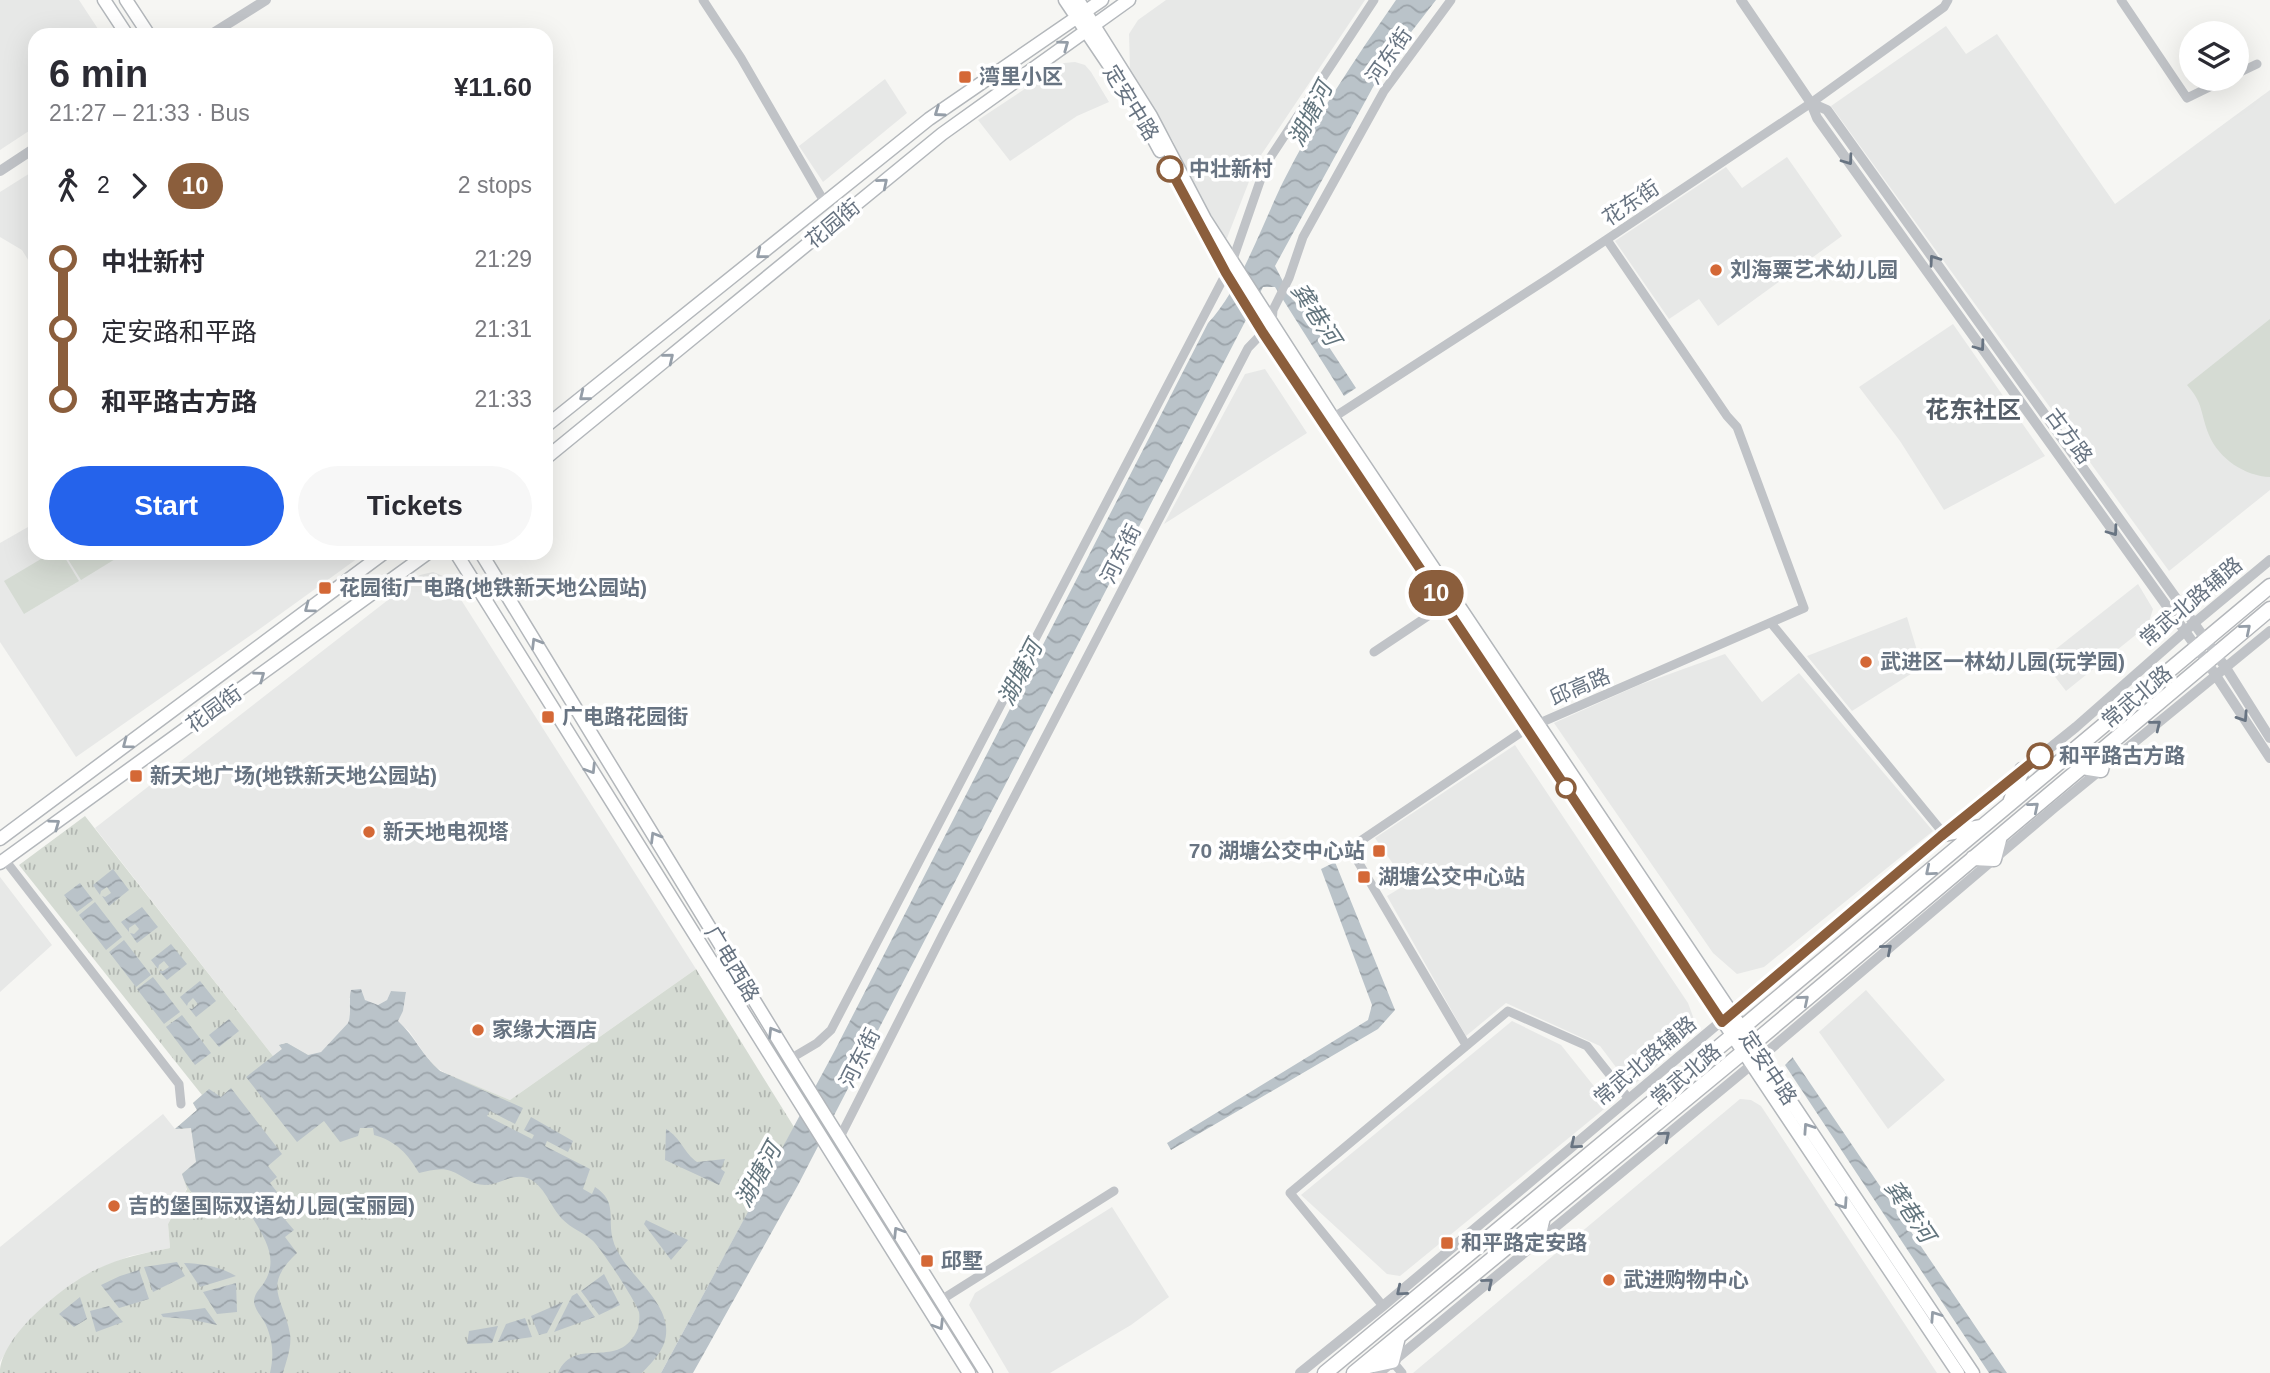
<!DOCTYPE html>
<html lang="en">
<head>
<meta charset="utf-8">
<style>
  :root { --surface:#fff; --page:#f7f7f7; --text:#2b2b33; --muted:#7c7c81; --accent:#2563eb }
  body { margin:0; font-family:Arial,"Noto Sans SC",sans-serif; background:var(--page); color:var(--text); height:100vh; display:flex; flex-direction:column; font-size:26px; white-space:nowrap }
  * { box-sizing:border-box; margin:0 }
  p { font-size:23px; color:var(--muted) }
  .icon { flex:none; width:38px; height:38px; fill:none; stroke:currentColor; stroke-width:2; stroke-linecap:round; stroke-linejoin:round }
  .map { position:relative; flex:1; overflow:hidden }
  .side { position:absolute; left:28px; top:28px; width:525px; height:532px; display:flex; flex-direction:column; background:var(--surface); border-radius:21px; box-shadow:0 7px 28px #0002 }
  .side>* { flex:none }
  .badge { padding:0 14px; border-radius:23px; font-size:24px; line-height:46px }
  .fabs { position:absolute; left:2179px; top:21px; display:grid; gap:14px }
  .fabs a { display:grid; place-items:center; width:70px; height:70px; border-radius:50%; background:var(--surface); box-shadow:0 7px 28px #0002; font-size:35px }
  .map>.badge { position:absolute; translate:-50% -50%; box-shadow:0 0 0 4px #fff }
  .legs { display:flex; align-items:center; gap:10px; height:77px; padding:0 21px; font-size:23px }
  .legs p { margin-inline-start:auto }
  .headline { display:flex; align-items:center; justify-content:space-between; height:119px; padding:0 21px }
  h1 { font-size:38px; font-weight:700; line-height:52px }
  .button { display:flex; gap:14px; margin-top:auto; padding:14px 21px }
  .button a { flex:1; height:80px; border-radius:42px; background:var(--accent); color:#fff; font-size:28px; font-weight:700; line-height:80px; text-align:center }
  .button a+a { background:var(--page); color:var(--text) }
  ul { padding:0 21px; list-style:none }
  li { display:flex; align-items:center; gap:24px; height:70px; font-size:26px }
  li i { display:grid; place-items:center; width:10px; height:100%; margin:0 9px; background:currentColor }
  li i::after { content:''; width:18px; height:18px; margin:-9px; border:5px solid; border-radius:50%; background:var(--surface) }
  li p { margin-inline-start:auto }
  li:first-child i { background:linear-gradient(#0000 50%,currentColor 0) }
  li:last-child i { background:linear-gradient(currentColor 50%,#0000 0) }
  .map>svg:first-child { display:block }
  .built { fill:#e7e8e7 }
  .park { fill:url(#park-tufts) }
  .pitch { fill:#d5dbd3 }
  .water { fill:url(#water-waves) }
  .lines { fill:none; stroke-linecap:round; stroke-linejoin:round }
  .secondary-casing { stroke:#b3b7bb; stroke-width:15 }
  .primary-casing { stroke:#b4b7bb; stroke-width:17 }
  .minor { stroke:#c0c3c7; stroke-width:9 }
  .tertiary { stroke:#c0c3c7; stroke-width:10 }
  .secondary { stroke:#fff; stroke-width:12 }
  .primary { stroke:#fff; stroke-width:14 }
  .oneway { stroke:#959ea8 }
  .oneway2 { stroke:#687482 }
  .line-1-casing { stroke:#fff; stroke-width:16 }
  .line-1 { stroke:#8b5e3c; stroke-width:10 }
  .poi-dot { fill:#d46836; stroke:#fff; stroke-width:2.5 }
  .stop-1-dot { fill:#fff; stroke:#8b5e3c; stroke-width:3.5 }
  .labels { text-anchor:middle; stroke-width:7; stroke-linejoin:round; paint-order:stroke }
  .street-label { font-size:21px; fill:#687482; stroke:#fff }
  .poi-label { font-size:21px; font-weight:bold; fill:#687482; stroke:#fff; text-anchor:start }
  .stop-label { font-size:21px; font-weight:bold; fill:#687482; stroke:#fff; text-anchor:start }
  .water-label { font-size:23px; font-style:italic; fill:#63757e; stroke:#fff }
  .quarter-label { font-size:24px; font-weight:bold; fill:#555e68; stroke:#fff }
</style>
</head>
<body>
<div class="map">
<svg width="2270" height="1373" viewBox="0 0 2270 1373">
  <defs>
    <pattern id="park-tufts" width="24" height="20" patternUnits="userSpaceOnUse" patternTransform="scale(1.75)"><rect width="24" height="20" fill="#d5dbd3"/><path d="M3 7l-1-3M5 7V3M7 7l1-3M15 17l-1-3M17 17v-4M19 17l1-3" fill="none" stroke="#b1b6b1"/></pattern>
    <pattern id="water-waves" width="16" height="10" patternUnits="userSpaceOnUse" patternTransform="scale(1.75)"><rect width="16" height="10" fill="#bac3c9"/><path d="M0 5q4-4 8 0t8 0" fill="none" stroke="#9ba3a9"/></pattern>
  </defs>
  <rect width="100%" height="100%" fill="#f6f6f3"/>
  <path class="built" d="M0,0H79L102,35H35V127L0,150Z
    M1166,0H1365L1257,161L1227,238H1221L1197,196L1173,141L1130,71L1129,34L1138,20Z
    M1946,26L1966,54L1997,34L2115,204L2270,90V490L2169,571L1831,106Z
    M1075,62L1085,65L1091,72L1109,102L1077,116L1010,161L978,120L1064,63Z
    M885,79L907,113L823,182L799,146Z
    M1787,157L1842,236L1718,326L1699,299L1669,319L1615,241L1726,167L1742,188Z
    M35,170V271L22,250L0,237V192Z
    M1953,324L2045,456L1944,510L1900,441L1859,387Z
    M1265,369L1307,433L1164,524L1245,374Z
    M35,523V553H365L261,628L76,757L0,642V543Z
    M433,572L443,576L451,584L696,969L510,1100L450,1076L432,1065L409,1031L397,1021L403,1011L406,992L391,991L387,1000L378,1005L368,1003L362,996L349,998L350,1017L348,1023L321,1052L308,1055L280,1045L282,1049L273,1056L95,828L420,575Z
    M2138,584L2153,609L2148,625L2066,691L2042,660Z
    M1907,617L1922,667L1852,711L1807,656Z
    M1725,654L1762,702L1799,673L1933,831L1764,967L1737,974L1713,953L1554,723L1639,685Z
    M1515,745L1688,1003L1695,1022L1689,1038L1631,1087L1600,1046L1506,1003L1466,1036L1387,896L1407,884L1375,838Z
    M0,877L52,945L0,992Z
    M1866,990L1945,1080L1888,1129L1819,1032Z
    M1512,1021L1561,1045L1609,1105L1400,1276L1387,1274L1301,1195Z
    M1740,1099L1751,1100L1761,1106L1937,1373H1413Z
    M163,1114L175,1129L191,1128L196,1163L187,1188L168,1224L170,1248L130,1256L95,1270L68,1287L39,1311L12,1342L0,1362V1247Z
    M1112,1207L1169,1297L1131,1325L1050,1373H1009L969,1305L975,1293Z"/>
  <path class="park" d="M85,816L273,1056L282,1049L279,1045L287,1043L308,1055L425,1056L440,1071L510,1100L696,969L794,1127L661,1373H0C0,1336 65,1284 97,1269C120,1258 144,1253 170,1248L168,1224L187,1189L182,1174L196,1162L191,1128L175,1129L197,1110L193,1103L202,1095L19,865Z"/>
  <path class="pitch" d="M2270,319V477C2245,476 2219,459 2209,435C2200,413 2204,404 2187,385Z
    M51,553H62L79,581L24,614L4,581Z
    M64,553H125L81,580Z"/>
  <path class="water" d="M1396,0H1436L1384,67L1275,266L1292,299L1306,312L1356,388L1344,396L1275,287H1263L798,1185L693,1373H661L834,1052L1208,323C1239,291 1263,223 1283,182C1315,118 1355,59 1396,0Z
    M1335,862L1395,1010L1378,1029L1171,1150L1167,1143L1368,1020L1372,1005L1321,869Z
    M113,869L129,890L109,906L102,896L105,897L111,893L107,887L101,891L100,895L93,885Z
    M80,883L93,900L77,912L64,895Z
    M95,902L122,937L106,950L79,915Z
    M142,907L158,927L137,943L130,933L134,934L139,929L135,924L129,928V932L121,922Z
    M124,940L151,975L136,987L109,952Z
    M171,944L187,964L167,980L159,971H163L169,967L164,961L159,965L158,969L151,960Z
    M153,977L180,1012L164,1024L137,989Z
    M200,981L216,1001L196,1017L189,1008L192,1009L198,1004L193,998L188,1003L187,1006L180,997Z
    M361,989L365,1000L378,1005L387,1000L391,991L406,992L403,1011L398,1021C415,1036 423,1057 440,1071L523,1108L515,1124L490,1111L487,1116L532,1139L534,1135L524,1130L531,1117L573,1141L568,1152L547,1141L545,1146L590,1169L583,1189L592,1194L595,1187C618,1202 607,1218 613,1240C621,1270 663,1295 666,1327C668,1347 655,1359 642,1373H558C575,1334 620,1373 638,1328C639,1323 640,1317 639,1312C635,1300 601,1248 592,1240C581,1231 566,1226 558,1214C549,1202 542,1183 527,1178C512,1173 499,1185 485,1185C471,1185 463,1175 451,1171C441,1167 429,1171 419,1173C408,1154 396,1141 374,1135L373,1128H360L358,1136L340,1142L324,1121L297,1142L246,1077L282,1049L279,1045L287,1043L308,1055L321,1052L348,1023C352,1014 348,1001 351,990Z
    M182,1015L211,1053L195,1065L166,1027Z
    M229,1019L239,1031L219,1047L209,1035Z
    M1793,1057V1058L2007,1373H1989L1785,1065Z
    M231,1088L282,1154L268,1166L277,1177L270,1183L277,1192L273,1196L280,1205L276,1209L294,1230L285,1237L297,1253C261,1287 284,1298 290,1334C292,1347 286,1362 283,1373H270C274,1355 273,1342 266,1325C262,1316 254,1310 254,1300C255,1292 262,1287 265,1281C280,1256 261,1233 248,1210C218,1206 192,1207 182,1174L196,1162L191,1128L175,1129L197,1110L193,1103L209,1089L221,1097Z
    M666,1129C681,1138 684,1153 697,1162L725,1159L721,1169L725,1172L719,1185L665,1160Z
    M646,1220L688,1240L671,1260L644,1224Z
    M177,1262L185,1276L153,1292L144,1267Z
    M184,1263C203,1264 219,1266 236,1276L200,1287Z
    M139,1270L149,1299L119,1308L101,1285L120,1276Z
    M604,1274L620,1305L599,1315L581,1291Z
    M236,1283L237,1312L217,1314L203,1292Z
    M577,1293L595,1317L554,1332L572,1296Z
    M80,1297L87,1319L74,1327L59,1314Z
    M563,1302L547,1333L539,1335L531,1316Z
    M109,1306L123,1322L96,1332L90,1311Z
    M205,1308L217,1325L188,1319L163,1317L161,1314Z
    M525,1318L532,1337L498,1342L506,1324Z
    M498,1326L492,1343L467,1344L469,1331Z"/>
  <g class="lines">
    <g class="secondary-casing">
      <path id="secondary" d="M104,0L127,35
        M126,0L149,35
        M1065,0L1133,101L1160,151
        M1078,0L1151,116L1205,219L1333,418L1973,1373
        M1197,219L1226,273L1263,333L1958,1373
        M546,426L929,119L1102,0
        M546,458L942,134L1129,0
        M456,553L969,1373
        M481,553L790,1059L986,1373
        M0,839L384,553
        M0,863L428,553"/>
    </g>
    <g class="primary-casing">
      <path id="primary" d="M2082,767L2101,770L2106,747
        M2010,803L2022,770
        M1944,834L1980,827
        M1973,858L1994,859L2000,836
        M1514,1241L1537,1242L1543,1217
        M1364,1367L1392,1361L1398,1337
        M1325,1373L1731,1037L2270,586
        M1354,1373L1742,1053L2270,609"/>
    </g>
    <path class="minor" d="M703,0L741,58L825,203
      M2121,0L2187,98L2226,79
      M2236,74L2257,64
      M1328,421L1549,278L1811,103L1944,7L1948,0
      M1771,623L1944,834
      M1374,652L1449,602
      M5,860L179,1084L181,1104
      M1466,1045L1350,848L1526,729L1804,608L1737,427L1727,416L1607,240
      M790,1059L817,1043L831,1030L1232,262L1266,164L1374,0
      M839,1139L944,932L1248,348L1272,323L1273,310L1289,278L1303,237L1384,91L1451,0
      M941,1300L1114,1191
      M1383,1306L1290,1193L1508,1011L1587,1046L1629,1099
      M1392,1361L1402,1373"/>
    <path class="tertiary" d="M1741,0L1811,103L1817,118L2207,662L2270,758
      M210,35L266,0
      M1811,103L1827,110L2226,668L2270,738
      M0,171L35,148
      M1300,1373L1383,1306L1941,836L2076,727L2193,624L2270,560
      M1379,1373L1761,1057L2054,808L2270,631"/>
    <use href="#secondary" class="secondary"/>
    <use href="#primary" class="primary"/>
  </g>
  <defs><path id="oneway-chevron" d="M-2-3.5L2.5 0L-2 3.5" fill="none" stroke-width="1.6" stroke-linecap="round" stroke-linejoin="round" transform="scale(1.75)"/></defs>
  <g class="oneway">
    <use href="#oneway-chevron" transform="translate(1064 45) rotate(-36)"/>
    <use href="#oneway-chevron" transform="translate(939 112) rotate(145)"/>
    <use href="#oneway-chevron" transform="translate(883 183) rotate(-40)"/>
    <use href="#oneway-chevron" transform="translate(761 254) rotate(141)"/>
    <use href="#oneway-chevron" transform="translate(669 358) rotate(-39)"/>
    <use href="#oneway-chevron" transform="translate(584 396) rotate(141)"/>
    <use href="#oneway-chevron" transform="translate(309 608) rotate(143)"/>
    <use href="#oneway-chevron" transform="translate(2246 629) rotate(-40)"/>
    <use href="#oneway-chevron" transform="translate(536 643) rotate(-121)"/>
    <use href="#oneway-chevron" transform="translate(260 676) rotate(-36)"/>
    <use href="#oneway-chevron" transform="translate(127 744) rotate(143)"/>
    <use href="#oneway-chevron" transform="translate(591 769) rotate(58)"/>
    <use href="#oneway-chevron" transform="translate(2034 807) rotate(-40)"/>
    <use href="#oneway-chevron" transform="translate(55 824) rotate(-36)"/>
    <use href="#oneway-chevron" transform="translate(655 837) rotate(-121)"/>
    <use href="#oneway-chevron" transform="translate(1930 871) rotate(140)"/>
    <use href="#oneway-chevron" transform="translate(1804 1000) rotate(-40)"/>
    <use href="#oneway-chevron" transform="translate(773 1032) rotate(-121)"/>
    <use href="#oneway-chevron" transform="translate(1808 1128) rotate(-124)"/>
    <use href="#oneway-chevron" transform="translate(1843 1204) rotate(56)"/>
    <use href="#oneway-chevron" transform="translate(898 1232) rotate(-122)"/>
    <use href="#oneway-chevron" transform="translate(1935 1316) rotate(-124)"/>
    <use href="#oneway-chevron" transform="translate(939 1325) rotate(58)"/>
  </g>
  <g class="oneway2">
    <use href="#oneway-chevron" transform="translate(1848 160) rotate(54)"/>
    <use href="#oneway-chevron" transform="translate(1934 260) rotate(-125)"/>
    <use href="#oneway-chevron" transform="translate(1980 346) rotate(54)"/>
    <use href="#oneway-chevron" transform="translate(2113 531) rotate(54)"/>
    <use href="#oneway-chevron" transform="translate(2243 717) rotate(57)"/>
    <use href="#oneway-chevron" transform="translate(2156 725) rotate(-39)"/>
    <use href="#oneway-chevron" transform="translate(1887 949) rotate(-41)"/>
    <use href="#oneway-chevron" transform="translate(1665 1136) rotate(-40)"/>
    <use href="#oneway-chevron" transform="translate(1575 1144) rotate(140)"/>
    <use href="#oneway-chevron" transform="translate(1488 1283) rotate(-40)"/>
    <use href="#oneway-chevron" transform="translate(1401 1291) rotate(140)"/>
  </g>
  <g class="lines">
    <g class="line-1-casing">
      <path id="line-1" d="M1170,169L1226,273L1263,333L1722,1022L1941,836L2040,756"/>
    </g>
    <use href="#line-1" class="line-1"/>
  </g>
  <g class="poi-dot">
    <rect x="958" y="70" width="14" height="14" rx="3.5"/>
    <circle cx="1716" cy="270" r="7"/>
    <rect x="318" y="581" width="14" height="14" rx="3.5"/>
    <circle cx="1866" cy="662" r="7"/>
    <rect x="541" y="710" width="14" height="14" rx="3.5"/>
    <rect x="129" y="769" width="14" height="14" rx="3.5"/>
    <circle cx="369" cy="832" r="7"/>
    <rect x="1372" y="844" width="14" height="14" rx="3.5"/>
    <rect x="1357" y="870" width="14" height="14" rx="3.5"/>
    <circle cx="478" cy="1030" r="7"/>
    <circle cx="114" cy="1206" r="7"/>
    <rect x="1440" y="1236" width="14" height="14" rx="3.5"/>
    <rect x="920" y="1254" width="14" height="14" rx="3.5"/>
    <circle cx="1609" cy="1280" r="7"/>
  </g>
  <g class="stop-1-dot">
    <circle cx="1170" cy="169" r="12"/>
    <circle cx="2040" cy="756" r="12"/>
    <circle cx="1566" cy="788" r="9"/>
  </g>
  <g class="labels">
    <g class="street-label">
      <text transform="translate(1389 56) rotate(-55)" y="7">河东街</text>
      <text transform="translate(1131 103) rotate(58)" y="7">定安中路</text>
      <text transform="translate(1631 203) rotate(-34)" y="7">花东街</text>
      <text transform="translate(833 224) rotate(-40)" y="7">花园街</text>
      <text transform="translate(2069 436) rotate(54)" y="7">古方路</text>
      <text transform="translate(1121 554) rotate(-63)" y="7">河东街</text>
      <text transform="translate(2191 602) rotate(-40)" y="7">常武北路辅路</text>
      <text transform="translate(1580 687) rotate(-23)" y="7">邱高路</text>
      <text transform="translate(2137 697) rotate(-40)" y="7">常武北路</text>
      <text transform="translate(214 709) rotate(-36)" y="7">花园街</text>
      <text transform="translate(732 964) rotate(59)" y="7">广电西路</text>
      <text transform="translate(860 1058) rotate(-63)" y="7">河东街</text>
      <text transform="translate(1645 1061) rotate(-40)" y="7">常武北路辅路</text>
      <text transform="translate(1768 1068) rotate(56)" y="7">定安中路</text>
      <text transform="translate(1686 1075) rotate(-40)" y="7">常武北路</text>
    </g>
    <g class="poi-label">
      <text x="979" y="84">湾里小区</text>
      <text x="1730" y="277">刘海粟艺术幼儿园</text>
      <text x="339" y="595">花园街广电路(地铁新天地公园站)</text>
      <text x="1880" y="669">武进区一林幼儿园(玩学园)</text>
      <text x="562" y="724">广电路花园街</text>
      <text x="150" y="783">新天地广场(地铁新天地公园站)</text>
      <text x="383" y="839">新天地电视塔</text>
      <text x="1365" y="858" text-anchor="end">70 湖塘公交中心站</text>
      <text x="1378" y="884">湖塘公交中心站</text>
      <text x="492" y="1037">家缘大酒店</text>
      <text x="128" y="1213">吉的堡国际双语幼儿园(宝丽园)</text>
      <text x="1461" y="1250">和平路定安路</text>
      <text x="941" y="1268">邱墅</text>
      <text x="1623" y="1287">武进购物中心</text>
    </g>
    <g class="stop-label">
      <text x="1189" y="176">中壮新村</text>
      <text x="2059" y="763">和平路古方路</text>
    </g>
    <g class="water-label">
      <text transform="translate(1310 114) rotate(-63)" y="8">湖塘河</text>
      <text transform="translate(1316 314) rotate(57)" y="8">龚巷河</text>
      <text transform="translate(1020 673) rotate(-63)" y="8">湖塘河</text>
      <text transform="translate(758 1175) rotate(-61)" y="8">湖塘河</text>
      <text transform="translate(1910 1211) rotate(56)" y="8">龚巷河</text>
    </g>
    <g class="quarter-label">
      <text x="1973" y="418">花东社区</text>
    </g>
  </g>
</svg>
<div class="fabs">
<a><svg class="icon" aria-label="layers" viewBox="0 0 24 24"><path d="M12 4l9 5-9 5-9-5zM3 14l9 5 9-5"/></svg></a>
</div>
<b class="badge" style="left:1436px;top:593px;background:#8b5e3c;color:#fff">10</b>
<section class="side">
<div class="headline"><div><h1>6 min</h1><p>21:27 – 21:33 · Bus</p></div><b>¥11.60</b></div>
<div class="legs"><svg class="icon" aria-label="walk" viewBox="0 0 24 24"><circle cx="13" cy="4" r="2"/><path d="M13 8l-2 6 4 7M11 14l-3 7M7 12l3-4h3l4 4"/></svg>2<svg class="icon" aria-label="forward" viewBox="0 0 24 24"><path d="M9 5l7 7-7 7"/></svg><b class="badge" style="background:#8b5e3c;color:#fff">10</b><p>2 stops</p></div>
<ul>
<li><i style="color:#8b5e3c"></i><b>中壮新村</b><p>21:29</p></li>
<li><i style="color:#8b5e3c"></i><span>定安路和平路</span><p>21:31</p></li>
<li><i style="color:#8b5e3c"></i><b>和平路古方路</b><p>21:33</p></li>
</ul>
<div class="button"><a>Start</a><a>Tickets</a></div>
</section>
</div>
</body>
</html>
